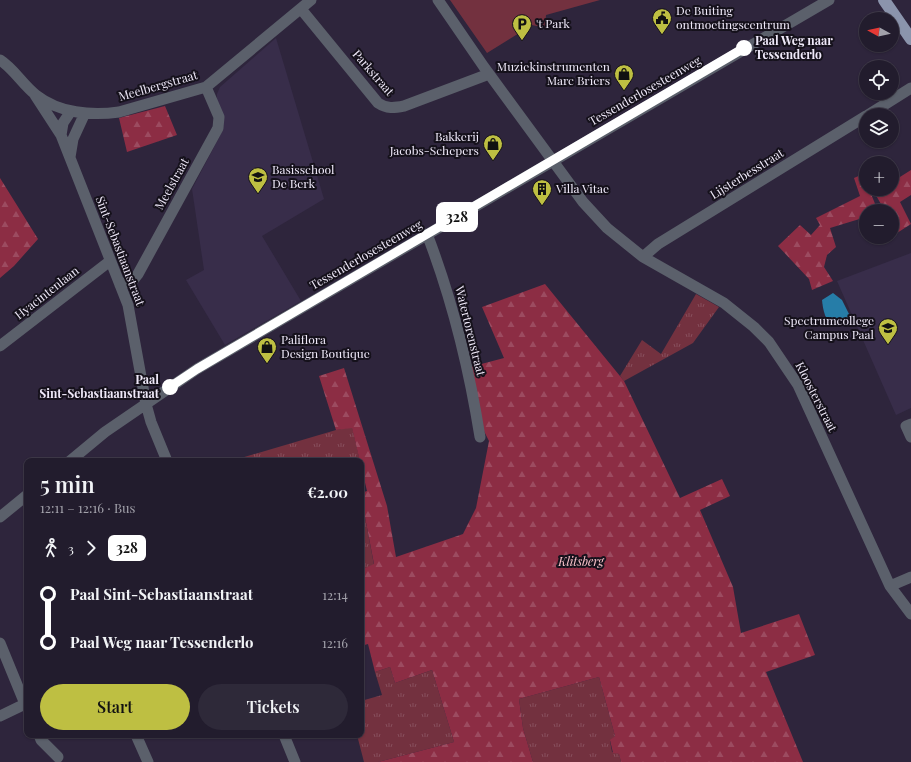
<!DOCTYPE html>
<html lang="en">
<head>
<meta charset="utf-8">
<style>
  :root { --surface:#221c2d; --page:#2e2939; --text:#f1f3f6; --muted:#a2a1aa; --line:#3f3a49; --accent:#bebf42 }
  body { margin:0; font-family:"Playfair Display",serif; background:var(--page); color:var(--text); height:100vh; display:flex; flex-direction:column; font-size:15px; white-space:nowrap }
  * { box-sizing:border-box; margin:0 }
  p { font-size:13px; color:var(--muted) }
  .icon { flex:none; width:22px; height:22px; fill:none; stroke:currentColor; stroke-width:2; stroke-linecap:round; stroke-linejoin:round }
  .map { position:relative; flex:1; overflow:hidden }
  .panel { position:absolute; left:24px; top:458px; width:340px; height:280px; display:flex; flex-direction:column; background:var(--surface); border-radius:8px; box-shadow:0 1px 3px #0004,0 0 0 1px var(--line) }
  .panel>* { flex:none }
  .badge { padding:0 8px; border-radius:6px; font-size:14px; line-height:26px }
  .needle { width:26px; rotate:278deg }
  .fabs { position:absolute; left:859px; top:12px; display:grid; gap:8px }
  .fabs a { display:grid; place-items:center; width:40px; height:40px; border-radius:50%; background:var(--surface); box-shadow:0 1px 3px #0004,0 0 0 1px var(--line); font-size:20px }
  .map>.badge { position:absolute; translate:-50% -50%; box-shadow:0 0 0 2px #fff }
  .legs { display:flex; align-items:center; gap:6px; height:44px; padding:0 16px; font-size:13px }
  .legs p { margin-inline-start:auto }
  .head { display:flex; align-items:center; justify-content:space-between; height:68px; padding:0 16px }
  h1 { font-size:22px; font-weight:600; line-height:30px }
  .action { display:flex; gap:8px; margin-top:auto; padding:8px 16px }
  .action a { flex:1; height:46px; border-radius:24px; background:var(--accent); color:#111; font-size:16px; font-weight:600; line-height:46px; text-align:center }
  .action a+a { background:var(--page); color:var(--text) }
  ul { padding:0 16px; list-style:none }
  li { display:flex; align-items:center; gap:14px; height:48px; font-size:15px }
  li i { display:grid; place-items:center; width:6px; height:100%; margin:0 5px; background:currentColor }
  li i::after { content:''; width:10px; height:10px; margin:-5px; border:3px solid; border-radius:50%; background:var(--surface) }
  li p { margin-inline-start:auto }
  li:first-child i { background:linear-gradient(#0000 50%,currentColor 0) }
  li:last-child i { background:linear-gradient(currentColor 50%,#0000 0) }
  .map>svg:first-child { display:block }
  .built { fill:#382d4a }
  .grass { fill:url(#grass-tufts) }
  .forest { fill:url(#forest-firs) }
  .green { fill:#73313f }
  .water { fill:#267da8 }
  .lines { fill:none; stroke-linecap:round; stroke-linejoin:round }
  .minor { stroke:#5b606b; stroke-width:11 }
  .major { stroke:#8b94ac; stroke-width:12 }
  .line-1-casing { stroke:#fff; stroke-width:9 }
  .line-1 { stroke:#fff; stroke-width:6 }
  .stop-1-dot { fill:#fff; stroke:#fff; stroke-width:2 }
  .labels { text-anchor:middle; stroke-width:4; stroke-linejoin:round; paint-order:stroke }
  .poi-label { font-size:12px; fill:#efe9f9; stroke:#15111b; text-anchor:start }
  .stop-label { font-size:12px; font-weight:bold; fill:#efe9f9; stroke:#15111b; text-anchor:start }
  .street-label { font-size:12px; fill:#efe9f9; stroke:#15111b }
  .park-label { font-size:12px; font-style:italic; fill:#fcc4cc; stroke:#15111b }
</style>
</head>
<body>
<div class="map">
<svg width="911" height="762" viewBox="0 0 911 762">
  <defs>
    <pattern id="grass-tufts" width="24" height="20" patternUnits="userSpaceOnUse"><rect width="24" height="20" fill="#73313f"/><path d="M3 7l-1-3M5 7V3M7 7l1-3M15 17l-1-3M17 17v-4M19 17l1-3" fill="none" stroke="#874f5c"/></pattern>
    <pattern id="forest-firs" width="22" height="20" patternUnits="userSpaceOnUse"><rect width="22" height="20" fill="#8c2d44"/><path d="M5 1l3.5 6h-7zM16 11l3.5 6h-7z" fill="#9c4b60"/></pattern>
  </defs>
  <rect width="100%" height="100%" fill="#2e253c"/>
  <path class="built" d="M276,38L324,199L262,236L301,301L225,345L186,280L204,270L192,189L223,130L224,120L217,100V94L220,87Z
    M911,253V408L896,415L837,281Z"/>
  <path class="grass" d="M696,294L719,307L693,343L624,381L620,376L642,340L661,354Z
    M352,427L360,461H231L336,430Z
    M361,517H365L374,565L361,570Z
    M390,667L395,683L432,670L454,742L378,762H364L357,735H361V701L382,695L375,672Z
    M599,677L615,736L610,741L612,752L619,754L621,762H533L523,728L519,699Z"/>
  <path class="forest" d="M165,106L177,135L127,152L119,118Z
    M911,170V195L900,202L911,224L897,233L892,224V211H885L874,192L879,189H892V182Z
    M863,174L866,180V189H869L878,211H866V217L830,228L836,247L827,255L824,267L833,281L812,290L809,279L778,246L800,225L811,235L820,225L816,218L860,196L854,178Z
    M0,178L38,239L14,266L0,278Z
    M545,284L624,381L680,498L722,479L730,496L700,510L733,587L741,633L799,614L815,655L766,672L803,762H621L619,754L613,753L610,740L615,736L599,677L519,699L523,728L533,762H378L454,742L432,670L395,683L390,667L375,672L368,644L361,646V570L374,564L365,517H361V493L367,491L352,428L336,430L319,376L344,368L387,506L396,557L463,534L476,508L489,441L484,431L470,367L504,358L482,307Z"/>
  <path class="green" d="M450,0H600L546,15L545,28L532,25L487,53Z"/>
  <path class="water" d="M833,293L842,300L851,318L849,322L835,327C825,322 823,310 822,300Z"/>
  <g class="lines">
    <path class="minor" d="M438,0L484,67L583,202L607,228L643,257L724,303L754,327L769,342L798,385L890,586L911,614
      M301,9L378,103C387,109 394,108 404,106L489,74
      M0,60C14,69 23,85 36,95C59,113 91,116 119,112L206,87L311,0
      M35,95L61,135L128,305L146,404L151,422L167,461
      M868,115L911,88
      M61,135L63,123L71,111
      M70,157L73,139L85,113
      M427,234C452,299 469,368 480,437
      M643,257L658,244L866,116
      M120,285L134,279L138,274L218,128L219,117L206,87
      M0,346L110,261
      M911,424L906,426L911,437
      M70,461L105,432L197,369L829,0
      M0,517L27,495
      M890,586L911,577
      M0,643L25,704L0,716
      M39,735L41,740L58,757
      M136,735L148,762
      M284,735L295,762"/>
    <path class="major" d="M884,0L911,39"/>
  </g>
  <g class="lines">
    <g class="line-1-casing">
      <path id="line-1" d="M170,387L197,369L744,48"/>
    </g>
    <use href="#line-1" class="line-1"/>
  </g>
  <defs>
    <g id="civic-pin" transform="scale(1)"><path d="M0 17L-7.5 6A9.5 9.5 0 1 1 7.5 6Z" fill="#bebf42" stroke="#15111b"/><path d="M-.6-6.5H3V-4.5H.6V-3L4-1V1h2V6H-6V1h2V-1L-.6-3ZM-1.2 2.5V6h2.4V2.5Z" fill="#111"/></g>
    <g id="parking-pin" transform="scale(1)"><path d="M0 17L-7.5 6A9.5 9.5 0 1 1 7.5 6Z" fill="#bebf42" stroke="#15111b"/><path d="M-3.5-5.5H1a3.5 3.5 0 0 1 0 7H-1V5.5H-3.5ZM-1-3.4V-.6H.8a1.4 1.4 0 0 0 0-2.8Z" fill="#111"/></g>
    <g id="shop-pin" transform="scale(1)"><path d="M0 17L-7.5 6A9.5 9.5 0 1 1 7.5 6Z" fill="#bebf42" stroke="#15111b"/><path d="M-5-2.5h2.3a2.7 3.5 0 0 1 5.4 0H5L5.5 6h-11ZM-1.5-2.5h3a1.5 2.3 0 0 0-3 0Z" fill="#111"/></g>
    <g id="school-pin" transform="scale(1)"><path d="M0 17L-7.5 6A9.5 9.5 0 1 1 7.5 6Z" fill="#bebf42" stroke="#15111b"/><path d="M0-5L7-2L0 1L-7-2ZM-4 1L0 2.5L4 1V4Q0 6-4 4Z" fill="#111"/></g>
    <g id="building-pin" transform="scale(1)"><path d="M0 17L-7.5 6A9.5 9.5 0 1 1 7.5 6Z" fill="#bebf42" stroke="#15111b"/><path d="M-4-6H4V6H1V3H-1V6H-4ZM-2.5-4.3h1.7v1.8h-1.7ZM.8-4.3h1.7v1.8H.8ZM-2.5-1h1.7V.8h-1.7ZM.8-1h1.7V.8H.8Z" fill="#111"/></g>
  </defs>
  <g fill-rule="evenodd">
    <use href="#civic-pin" x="662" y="18"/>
    <use href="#parking-pin" x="522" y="24"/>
    <use href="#shop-pin" x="624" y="74"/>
    <use href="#shop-pin" x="493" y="144"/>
    <use href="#school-pin" x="258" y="177"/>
    <use href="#building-pin" x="542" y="189"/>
    <use href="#school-pin" x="888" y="328"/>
    <use href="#shop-pin" x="267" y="347"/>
  </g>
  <g class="stop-1-dot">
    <circle cx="744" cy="48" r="7"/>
    <circle cx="170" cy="387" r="7"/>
  </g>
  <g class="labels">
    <g class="poi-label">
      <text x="676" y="15">De Buiting<tspan x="676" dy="14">ontmoetingscentrum</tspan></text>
      <text x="536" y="28">'t Park</text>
      <text x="610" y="71" text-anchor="end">Muziekinstrumenten<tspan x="610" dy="14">Marc Briers</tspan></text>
      <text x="479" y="141" text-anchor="end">Bakkerij<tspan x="479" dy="14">Jacobs-Schepers</tspan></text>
      <text x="272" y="174">Basisschool<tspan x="272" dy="14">De Berk</tspan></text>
      <text x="556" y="193">Villa Vitae</text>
      <text x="874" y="325" text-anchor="end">Spectrumcollege<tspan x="874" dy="14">Campus Paal</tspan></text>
      <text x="281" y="344">Paliflora<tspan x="281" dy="14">Design Boutique</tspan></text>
    </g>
    <g class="stop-label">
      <text x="755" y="45">Paal Weg naar<tspan x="755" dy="14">Tessenderlo</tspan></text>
      <text x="159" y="384" text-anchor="end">Paal<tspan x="159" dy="14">Sint-Sebastiaanstraat</tspan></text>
    </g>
    <g class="street-label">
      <text transform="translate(373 73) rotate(49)" y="4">Parkstraat</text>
      <text transform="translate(158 86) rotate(-16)" y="4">Meelbergstraat</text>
      <text transform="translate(645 91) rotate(-30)" y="4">Tessenderlosesteenweg</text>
      <text transform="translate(747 174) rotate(-32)" y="4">Lijsterbesstraat</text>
      <text transform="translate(172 184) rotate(-61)" y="4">Meelstraat</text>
      <text transform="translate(120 251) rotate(69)" y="4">Sint-Sebastiaanstraat</text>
      <text transform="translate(366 255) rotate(-30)" y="4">Tessenderlosesteenweg</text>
      <text transform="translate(47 293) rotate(-38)" y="4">Hyacintenlaan</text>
      <text transform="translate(470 331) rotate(76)" y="4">Watertorenstraat</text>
      <text transform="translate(816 397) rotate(63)" y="4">Kloosterstraat</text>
    </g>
    <g class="park-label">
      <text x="581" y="566">Klitsberg</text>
    </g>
  </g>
</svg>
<div class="fabs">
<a><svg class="needle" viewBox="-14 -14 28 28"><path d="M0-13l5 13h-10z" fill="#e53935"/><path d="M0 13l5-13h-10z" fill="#a2a1aa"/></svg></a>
<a><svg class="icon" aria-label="locate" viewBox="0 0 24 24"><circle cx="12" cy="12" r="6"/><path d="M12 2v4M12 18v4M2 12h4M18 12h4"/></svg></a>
<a><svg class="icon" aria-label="layers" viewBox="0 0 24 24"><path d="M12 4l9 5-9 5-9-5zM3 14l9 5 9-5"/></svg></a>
<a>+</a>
<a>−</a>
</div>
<b class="badge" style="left:457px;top:217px;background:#fff;color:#111">328</b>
<section class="panel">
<div class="head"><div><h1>5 min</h1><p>12:11 – 12:16 · Bus</p></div><b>€2.00</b></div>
<div class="legs"><svg class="icon" aria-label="walk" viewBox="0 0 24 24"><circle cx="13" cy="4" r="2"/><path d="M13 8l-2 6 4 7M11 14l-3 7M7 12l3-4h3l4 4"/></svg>3<svg class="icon" aria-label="forward" viewBox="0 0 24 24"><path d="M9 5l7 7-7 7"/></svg><b class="badge" style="background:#fff;color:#111">328</b></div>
<ul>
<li><i style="color:#fff"></i><b>Paal Sint-Sebastiaanstraat</b><p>12:14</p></li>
<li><i style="color:#fff"></i><b>Paal Weg naar Tessenderlo</b><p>12:16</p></li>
</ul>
<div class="action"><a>Start</a><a>Tickets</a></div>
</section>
</div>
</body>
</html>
